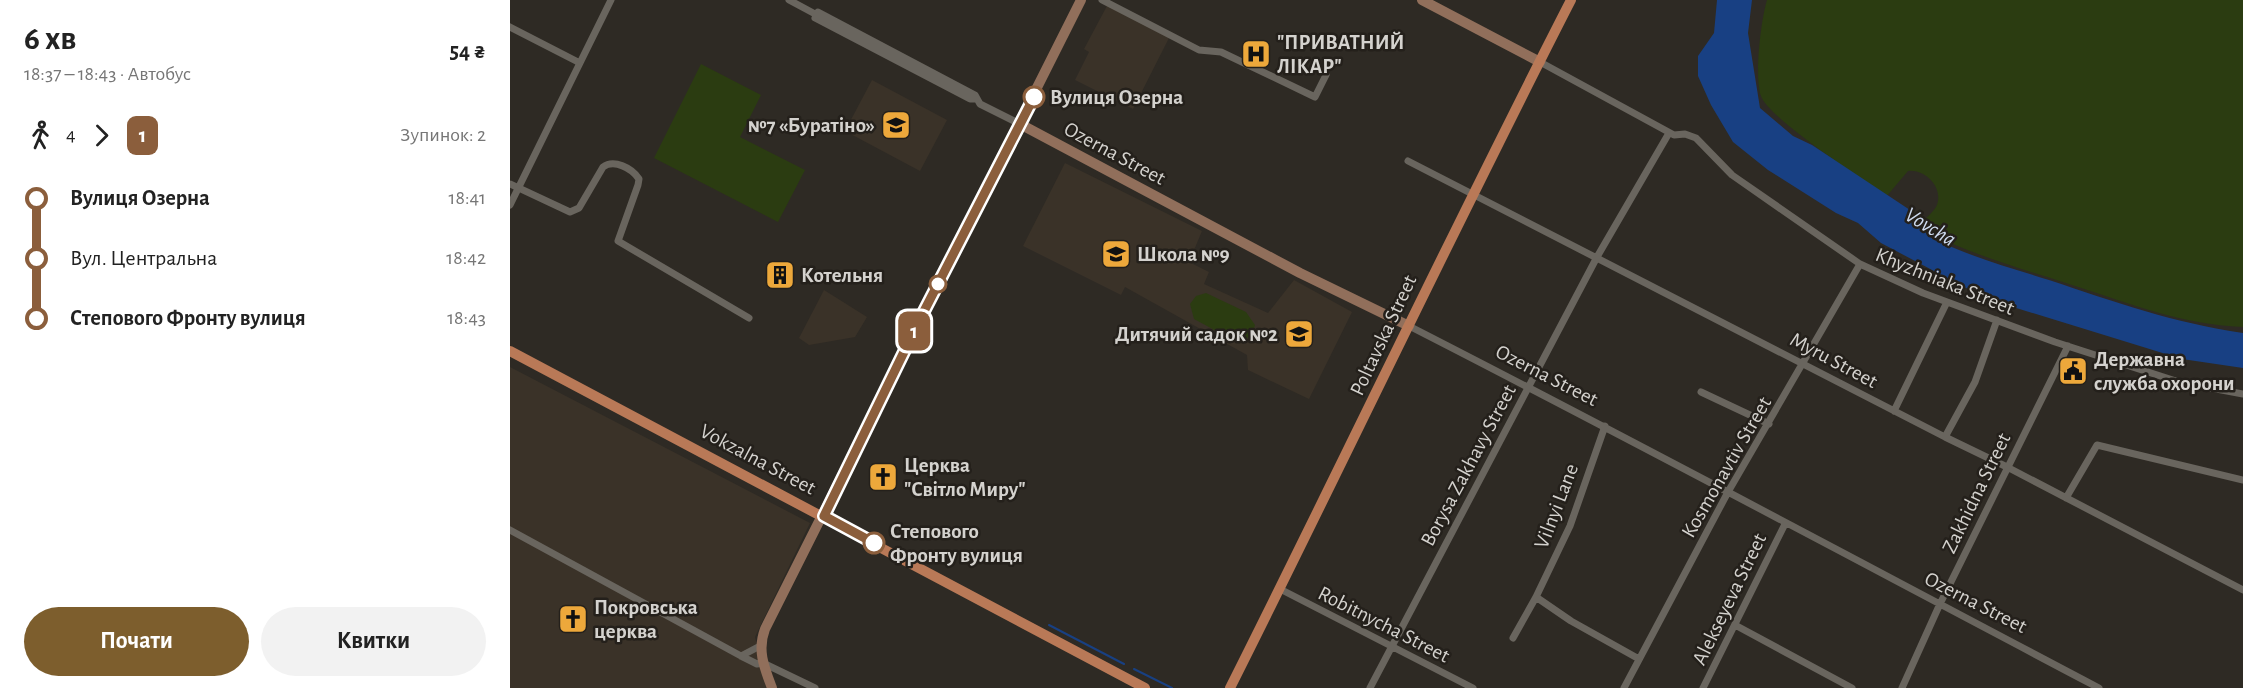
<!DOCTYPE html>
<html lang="uk">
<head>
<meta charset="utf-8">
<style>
  :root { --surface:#fff; --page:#f2f2f2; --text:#222; --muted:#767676; --accent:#7d5e2d }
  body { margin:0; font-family:"Alegreya Sans",sans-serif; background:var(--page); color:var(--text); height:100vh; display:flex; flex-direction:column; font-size:22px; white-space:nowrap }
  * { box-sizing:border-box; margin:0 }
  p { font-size:20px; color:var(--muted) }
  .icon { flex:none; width:33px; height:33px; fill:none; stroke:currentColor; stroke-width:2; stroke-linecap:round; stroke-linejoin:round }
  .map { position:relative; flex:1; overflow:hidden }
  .panel { display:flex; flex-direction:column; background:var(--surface); width:510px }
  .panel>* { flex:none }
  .badge { padding:0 12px; border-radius:9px; font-size:21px; line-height:39px }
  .map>.badge { position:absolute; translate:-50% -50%; box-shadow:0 0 0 3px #fff }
  .legs { display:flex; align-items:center; gap:9px; height:66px; padding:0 24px; font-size:20px }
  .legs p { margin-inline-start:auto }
  .head { display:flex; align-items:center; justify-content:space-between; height:102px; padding:0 24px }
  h1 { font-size:33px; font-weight:700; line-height:45px }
  .button { display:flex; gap:12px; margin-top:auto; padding:12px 24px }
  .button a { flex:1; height:69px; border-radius:36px; background:var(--accent); color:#fff; font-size:24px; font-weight:700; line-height:69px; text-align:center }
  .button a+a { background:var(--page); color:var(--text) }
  ul { padding:0 24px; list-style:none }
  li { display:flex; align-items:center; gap:21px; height:60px; font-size:22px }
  li i { display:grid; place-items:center; width:9px; height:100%; margin:0 8px; background:currentColor }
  li i::after { content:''; width:15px; height:15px; margin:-8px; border:4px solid; border-radius:50%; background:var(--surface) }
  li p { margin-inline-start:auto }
  li:first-child i { background:linear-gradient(#0000 50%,currentColor 0) }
  li:last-child i { background:linear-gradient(currentColor 50%,#0000 0) }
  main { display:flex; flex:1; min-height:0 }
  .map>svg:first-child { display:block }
  .built { fill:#3a3228 }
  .green { fill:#2b3c11 }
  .water { fill:#184083 }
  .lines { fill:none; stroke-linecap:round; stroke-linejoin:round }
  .stream { stroke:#184083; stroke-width:2 }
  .street { stroke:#69655e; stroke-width:7 }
  .secondary { stroke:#916f5b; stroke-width:10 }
  .primary { stroke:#b97957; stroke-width:10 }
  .line-1-casing { stroke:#fff; stroke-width:14 }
  .line-1 { stroke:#8b5e3c; stroke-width:9 }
  .stop-1-dot { fill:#fff; stroke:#8b5e3c; stroke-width:3 }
  .labels { text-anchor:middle; stroke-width:5; stroke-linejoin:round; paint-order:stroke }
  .poi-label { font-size:21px; font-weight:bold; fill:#d4d2ce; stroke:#24201b; text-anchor:start }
  .stop-label { font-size:21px; font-weight:bold; fill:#d4d2ce; stroke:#24201b; text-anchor:start }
  .street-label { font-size:21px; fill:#d4d2ce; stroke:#24201b }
  .water-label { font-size:22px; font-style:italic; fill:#cedaee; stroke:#24201b }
</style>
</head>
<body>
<main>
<section class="panel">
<div class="head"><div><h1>6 хв</h1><p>18:37 – 18:43 · Автобус</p></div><b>54 ₴</b></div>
<div class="legs"><svg class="icon" aria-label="walk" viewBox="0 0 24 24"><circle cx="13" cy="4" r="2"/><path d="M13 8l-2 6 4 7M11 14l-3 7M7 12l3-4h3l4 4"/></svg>4<svg class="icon" aria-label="forward" viewBox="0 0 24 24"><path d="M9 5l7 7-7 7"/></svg><b class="badge" style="background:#8b5e3c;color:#fff">1</b><p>Зупинок: 2</p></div>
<ul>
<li><i style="color:#8b5e3c"></i><b>Вулиця Озерна</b><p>18:41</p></li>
<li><i style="color:#8b5e3c"></i><span>Вул. Центральна</span><p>18:42</p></li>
<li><i style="color:#8b5e3c"></i><b>Степового Фронту вулиця</b><p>18:43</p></li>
</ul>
<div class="button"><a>Почати</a><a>Квитки</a></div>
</section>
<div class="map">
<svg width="1733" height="688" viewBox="0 0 1733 688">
  <rect width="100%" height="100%" fill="#2e2a24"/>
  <path class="built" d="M598,4L660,36L623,109L565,80L579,52L574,49Z
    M362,80L437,120L410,171L335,131Z
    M555,163L692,231L679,262L699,272L694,284L758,313L784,280L842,312L799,399L738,370L737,355L615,287L611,295L513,246Z
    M314,290L357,317L345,337L299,345L289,338Z
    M0,367L300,523L245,637L258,688H0Z"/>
  <path class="green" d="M1257,0H1733V327C1670,324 1624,305 1565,286C1516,270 1465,256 1419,233L1413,221C1417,217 1423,212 1426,207C1435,189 1416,169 1398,171L1376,197C1352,178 1259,119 1251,96C1244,78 1251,19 1257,0Z
    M191,64L251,95L230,137L295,170L268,222L144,158Z
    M696,293L736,312L745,325L742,335L733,341L723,340L684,319L680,304L686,296Z"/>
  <path class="water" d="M1207,0H1242L1238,33L1250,108L1283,136L1302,145L1400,210L1413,221L1414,230L1418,236C1457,256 1498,267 1539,280C1605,302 1664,323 1733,333V368L1672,359L1477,299L1371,243L1348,223L1326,213L1258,170L1223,142L1201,105L1188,76V56L1204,33Z"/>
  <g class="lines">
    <path class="stream" d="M539,625L614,664
      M624,669L662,688"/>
    <path class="street" d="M279,0L307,15L305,18L460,99H466
      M592,0L689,50L711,52L805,97L816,75
      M307,15L308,12L465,95L470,104L510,124
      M0,27L70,63
      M1030,62L1164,135L1175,134L1186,138L1222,175L1350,264L1413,293L1545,342L1669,382L1733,394
      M898,161L1435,437L1497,467L1733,590
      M0,184L60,212L69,208L93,167C104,159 122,168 129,179L128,185L108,241L239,318
      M0,205L101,0
      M899,326C1130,444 1359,567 1589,688
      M1191,392L1259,424
      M1384,411L1437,302
      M1435,437L1465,382L1487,320
      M1556,498L1587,445L1733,480
      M0,530L231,656L247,664L253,663L305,688
      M770,589L963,688
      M1026,597L1061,621L1129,659
      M1225,625L1342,688
      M1003,638L1026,597L1060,526L1095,426
      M231,656L250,646
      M860,688L1087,257L1159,133
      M1114,688L1218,492L1350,264
      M1193,688L1275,524
      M1392,688L1429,606L1558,346"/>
    <path class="secondary" d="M912,0L1030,62
      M510,124L790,273L899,326
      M262,688C254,667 247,650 255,629L571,0"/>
    <path class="primary" d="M0,351L635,688
      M720,688C835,459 944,228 1061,0"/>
  </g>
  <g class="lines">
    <g class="line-1-casing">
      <path id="line-1" d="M364,543L314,516L411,317L524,97"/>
    </g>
    <use href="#line-1" class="line-1"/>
  </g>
  <defs>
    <g id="hospital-square" transform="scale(1.5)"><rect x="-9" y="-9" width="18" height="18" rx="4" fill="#eda83b" stroke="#24201b"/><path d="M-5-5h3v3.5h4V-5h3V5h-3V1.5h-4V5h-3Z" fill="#111"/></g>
    <g id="school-square" transform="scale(1.5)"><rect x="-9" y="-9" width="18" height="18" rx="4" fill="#eda83b" stroke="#24201b"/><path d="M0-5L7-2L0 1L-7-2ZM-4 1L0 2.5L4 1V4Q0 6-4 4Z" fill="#111"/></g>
    <g id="building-square" transform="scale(1.5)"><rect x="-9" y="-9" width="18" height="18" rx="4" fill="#eda83b" stroke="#24201b"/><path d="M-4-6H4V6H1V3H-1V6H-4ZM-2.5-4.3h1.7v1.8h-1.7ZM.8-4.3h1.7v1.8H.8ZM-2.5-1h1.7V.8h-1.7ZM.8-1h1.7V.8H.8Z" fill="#111"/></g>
    <g id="civic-square" transform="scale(1.5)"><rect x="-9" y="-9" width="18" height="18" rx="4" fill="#eda83b" stroke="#24201b"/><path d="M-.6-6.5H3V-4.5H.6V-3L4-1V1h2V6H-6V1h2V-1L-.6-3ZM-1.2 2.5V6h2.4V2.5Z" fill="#111"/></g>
    <g id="church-square" transform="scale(1.5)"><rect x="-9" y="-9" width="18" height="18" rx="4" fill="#eda83b" stroke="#24201b"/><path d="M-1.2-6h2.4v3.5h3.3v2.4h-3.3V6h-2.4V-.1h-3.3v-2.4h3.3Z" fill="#111"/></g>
  </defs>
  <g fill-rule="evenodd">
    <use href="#hospital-square" x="746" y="54"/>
    <use href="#school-square" x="386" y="125"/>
    <use href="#school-square" x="606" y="254"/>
    <use href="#building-square" x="270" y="275"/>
    <use href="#school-square" x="789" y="334"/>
    <use href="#civic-square" x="1563" y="371"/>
    <use href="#church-square" x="373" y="477"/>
    <use href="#church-square" x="63" y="619"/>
  </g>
  <g class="stop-1-dot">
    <circle cx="524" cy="97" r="10"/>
    <circle cx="428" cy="284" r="8"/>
    <circle cx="364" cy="543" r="10"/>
  </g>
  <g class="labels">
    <g class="poi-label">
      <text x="767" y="49">"ПРИВАТНИЙ<tspan x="767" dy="24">ЛІКАР"</tspan></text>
      <text x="365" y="132" text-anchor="end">№7 «Буратіно»</text>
      <text x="627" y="261">Школа №9</text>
      <text x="291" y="282">Котельня</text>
      <text x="768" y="341" text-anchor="end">Дитячий садок №2</text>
      <text x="1584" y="366">Державна<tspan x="1584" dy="24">служба охорони</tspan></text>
      <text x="394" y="472">Церква<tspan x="394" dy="24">"Світло Миру"</tspan></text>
      <text x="84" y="614">Покровська<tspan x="84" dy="24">церква</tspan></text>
    </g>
    <g class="stop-label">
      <text x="540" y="104">Вулиця Озерна</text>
      <text x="380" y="538">Степового<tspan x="380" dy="24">Фронту вулиця</tspan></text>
    </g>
    <g class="street-label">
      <text transform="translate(605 153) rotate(28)" y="7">Ozerna Street</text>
      <text transform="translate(1435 281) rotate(22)" y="7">Khyzhniaka Street</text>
      <text transform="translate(873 335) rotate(-65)" y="7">Poltavska Street</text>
      <text transform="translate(1324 360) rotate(28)" y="7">Myru Street</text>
      <text transform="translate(1037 375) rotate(27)" y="7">Ozerna Street</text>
      <text transform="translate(248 459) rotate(28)" y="7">Vokzalna Street</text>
      <text transform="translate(958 465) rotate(-62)" y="7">Borysa Zakhavy Street</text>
      <text transform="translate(1216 467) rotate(-60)" y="7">Kosmonavtiv Street</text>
      <text transform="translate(1466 493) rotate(-64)" y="7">Zakhidna Street</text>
      <text transform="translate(1046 506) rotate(-69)" y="7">Vilnyi Lane</text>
      <text transform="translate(1219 599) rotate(-64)" y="7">Alekseyeva Street</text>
      <text transform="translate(1466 602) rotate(27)" y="7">Ozerna Street</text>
      <text transform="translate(874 624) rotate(27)" y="7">Robitnycha Street</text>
    </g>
    <g class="water-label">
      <text transform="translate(1421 226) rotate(31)" y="8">Vovcha</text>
    </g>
  </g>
</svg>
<b class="badge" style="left:404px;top:331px;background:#8b5e3c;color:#fff">1</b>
</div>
</main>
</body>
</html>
